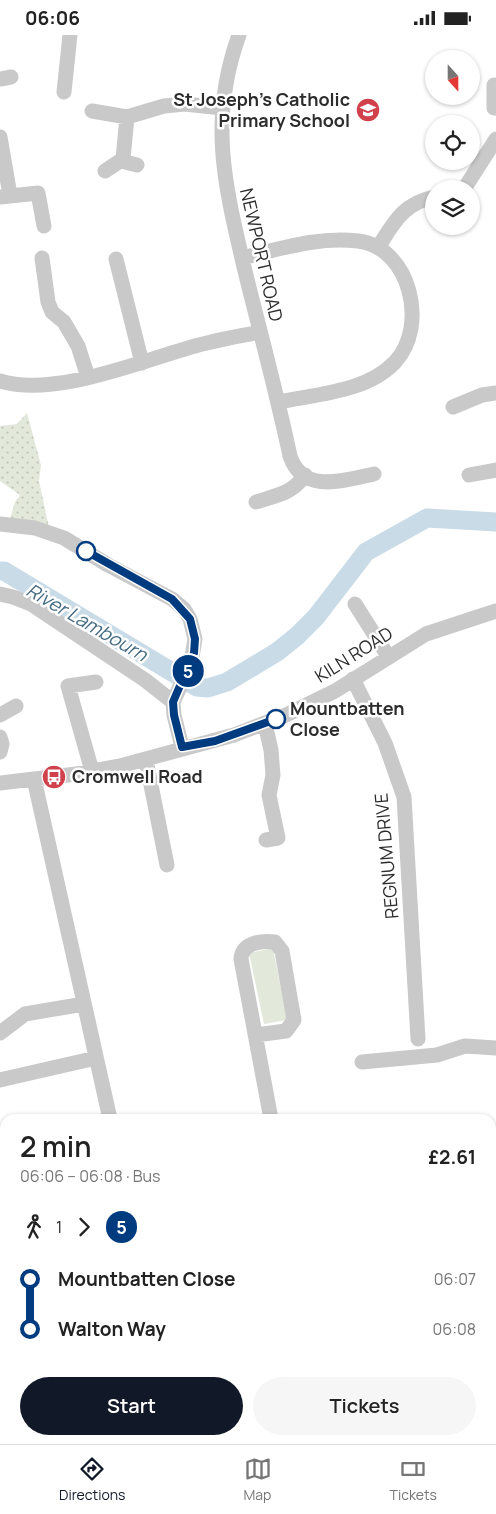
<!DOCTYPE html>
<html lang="en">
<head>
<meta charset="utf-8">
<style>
  :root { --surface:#fff; --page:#f6f6f6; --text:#222; --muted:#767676; --line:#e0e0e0; --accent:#111827 }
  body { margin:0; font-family:Manrope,sans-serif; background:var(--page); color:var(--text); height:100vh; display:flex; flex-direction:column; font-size:19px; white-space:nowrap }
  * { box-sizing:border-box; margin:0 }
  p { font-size:16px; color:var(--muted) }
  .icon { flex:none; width:28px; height:28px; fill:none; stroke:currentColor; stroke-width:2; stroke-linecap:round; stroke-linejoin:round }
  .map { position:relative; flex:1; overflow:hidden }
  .drawer { position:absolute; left:0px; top:1079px; width:496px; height:331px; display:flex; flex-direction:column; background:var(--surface); border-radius:15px 15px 0 0; box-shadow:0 1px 4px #0004 }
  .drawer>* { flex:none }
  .badge { padding:0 10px; border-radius:16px; font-size:18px; line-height:32px }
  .needle { width:32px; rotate:159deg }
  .fabs { position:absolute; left:425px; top:15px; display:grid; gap:10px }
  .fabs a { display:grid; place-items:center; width:55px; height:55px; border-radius:50%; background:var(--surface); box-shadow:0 1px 4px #0004; font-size:25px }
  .map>.badge { position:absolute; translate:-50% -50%; box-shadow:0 0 0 2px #fff }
  .legs { display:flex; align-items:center; gap:8px; height:55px; padding:0 20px; font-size:16px }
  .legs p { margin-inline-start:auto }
  .overview { display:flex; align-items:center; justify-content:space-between; height:85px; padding:0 20px }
  h1 { font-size:28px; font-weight:600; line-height:38px }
  .action { display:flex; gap:10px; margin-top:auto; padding:10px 20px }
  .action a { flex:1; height:58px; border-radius:30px; background:var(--accent); color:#fff; font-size:20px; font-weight:600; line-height:58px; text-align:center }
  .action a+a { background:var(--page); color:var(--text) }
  ul { padding:0 20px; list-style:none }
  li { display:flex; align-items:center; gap:18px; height:50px; font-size:19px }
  li i { display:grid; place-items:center; width:8px; height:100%; margin:0 6px; background:currentColor }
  li i::after { content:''; width:12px; height:12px; margin:-6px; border:4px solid; border-radius:50%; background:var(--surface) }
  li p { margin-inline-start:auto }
  li:first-child i { background:linear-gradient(#0000 50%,currentColor 0) }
  li:last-child i { background:linear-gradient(currentColor 50%,#0000 0) }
  .status { display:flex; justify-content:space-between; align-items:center; height:35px; padding:0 25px; background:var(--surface); direction:ltr }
  .status svg { height:14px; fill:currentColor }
  .tab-bar { display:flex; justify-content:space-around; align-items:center; height:70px; border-top:1px solid var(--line); background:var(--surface); font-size:14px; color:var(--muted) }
  .tab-bar a { display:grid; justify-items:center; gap:2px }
  .tab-bar .selected { color:var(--accent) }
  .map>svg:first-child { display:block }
  .grass { fill:url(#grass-dots) }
  .cemetery { fill:url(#cemetery-stones) }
  .park { fill:#e2e8da }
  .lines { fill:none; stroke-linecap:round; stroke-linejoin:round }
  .river { stroke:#c8dbe6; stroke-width:19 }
  .minor { stroke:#c9c9c9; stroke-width:15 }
  .major { stroke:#a4a4a4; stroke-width:19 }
  .line-1-casing { stroke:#fff; stroke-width:11 }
  .line-1 { stroke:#003b80; stroke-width:8 }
  .stop-1-dot { fill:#fff; stroke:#003b80; stroke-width:2.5 }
  .labels { text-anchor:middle; stroke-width:5; stroke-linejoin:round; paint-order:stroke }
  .poi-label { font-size:18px; font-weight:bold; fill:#2c2c2c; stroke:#fff; text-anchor:end }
  .street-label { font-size:18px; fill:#2c2c2c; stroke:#fff }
  .stop-label { font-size:18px; font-weight:bold; fill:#2c2c2c; stroke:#fff; text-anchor:start }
  .water-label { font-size:19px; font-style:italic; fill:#446b83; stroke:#fff }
</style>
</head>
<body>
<div class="status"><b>06:06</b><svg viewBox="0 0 49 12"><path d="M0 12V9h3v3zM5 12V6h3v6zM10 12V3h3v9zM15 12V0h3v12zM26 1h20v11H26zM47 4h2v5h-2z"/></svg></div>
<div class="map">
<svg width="496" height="1409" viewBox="0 0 496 1409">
  <defs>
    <pattern id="grass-dots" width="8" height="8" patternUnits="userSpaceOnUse" patternTransform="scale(1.25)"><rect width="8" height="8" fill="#e2e8da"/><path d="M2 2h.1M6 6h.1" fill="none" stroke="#c2c7bb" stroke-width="1.8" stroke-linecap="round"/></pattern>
    <pattern id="cemetery-stones" width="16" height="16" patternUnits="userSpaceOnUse" patternTransform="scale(1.25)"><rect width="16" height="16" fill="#e2e8da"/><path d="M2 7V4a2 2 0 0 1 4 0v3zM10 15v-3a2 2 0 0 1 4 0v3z" fill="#c2c7bb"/></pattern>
  </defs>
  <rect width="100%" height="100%" fill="#fff"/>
  <path class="grass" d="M27,378L41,430L39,446L50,497L8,490L15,467L20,460L0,446V391L17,389Z"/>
  <path class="cemetery" d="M0,1236H5V1367L0,1356Z
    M23,1405H460L459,1409H25Z"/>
  <path class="park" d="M273,913L287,985L264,989L249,918Z"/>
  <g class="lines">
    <path class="river" d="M0,536H4L197,652L208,653L227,647L277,617L297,601L316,582L366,517L427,483L496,487"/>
    <path class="minor" d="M239,0C208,86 225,151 245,236C260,297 277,359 290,421C303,460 345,445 374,439
      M0,44L11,42
      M494,50V73H496
      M64,57L70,0
      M92,76L127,82L164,71L185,69L222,73
      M0,102L10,160
      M123,124L125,127L137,130
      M105,136L123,124L127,82
      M464,154L496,104
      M0,162L38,158L44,191
      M379,211C394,187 404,168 434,162
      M42,223L48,267L52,277L64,287L78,311L88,342
      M242,223C280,214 319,201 358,206C410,212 429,291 395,327C367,357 317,359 279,367
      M116,224L142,328
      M0,346C53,362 133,329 185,314C209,306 235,302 260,297
      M453,372L482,360L496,358
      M469,440L496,435
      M256,467C277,460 292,459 305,440
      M0,489L35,493L64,503L108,530L172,564L184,574L190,584L195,604L191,628L173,667L174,680L182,712
      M0,559L13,562L31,569L145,645L173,667
      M355,569L388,621
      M353,644L385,708L404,762L418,1004
      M0,680L16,671
      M265,689L271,715L273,740L269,760L278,803L266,805
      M0,702L2,709L0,717
      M146,725L167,830
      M92,736L68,651L96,647
      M34,744L110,1084
      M0,748L76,739L120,731L234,700L286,680L335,656L426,599L496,576
      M0,998L25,979L84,969
      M256,1000L286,996L294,985L282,916L275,907C261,905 242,908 241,924L271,1084
      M362,1027L437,1020L465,1011L496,1013
      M0,1045L96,1023
      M0,1177L5,1201
      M0,1214L5,1207
      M491,1316L496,1319"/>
    <path class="major" d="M491,1184L496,1152
      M465,1409L466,1405"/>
  </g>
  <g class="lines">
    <g class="line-1-casing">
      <path id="line-1" d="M86,516L172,564L190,584L195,604L194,618L173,667L174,680L182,712L215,706L276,684"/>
    </g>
    <use href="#line-1" class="line-1"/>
  </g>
  <defs>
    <g id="school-disc" transform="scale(1.25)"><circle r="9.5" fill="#d0414b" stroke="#fff"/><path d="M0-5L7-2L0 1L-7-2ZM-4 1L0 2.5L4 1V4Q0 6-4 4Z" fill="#fff"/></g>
    <g id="bus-disc" transform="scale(1.25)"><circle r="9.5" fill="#d0414b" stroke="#fff"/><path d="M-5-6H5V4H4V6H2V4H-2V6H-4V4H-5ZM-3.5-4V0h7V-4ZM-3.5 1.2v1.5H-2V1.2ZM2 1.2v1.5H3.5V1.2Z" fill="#fff"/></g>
  </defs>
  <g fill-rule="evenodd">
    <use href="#school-disc" x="368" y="75"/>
    <use href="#bus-disc" x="54" y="742"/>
  </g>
  <g class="stop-1-dot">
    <circle cx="86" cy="516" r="9"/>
    <circle cx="276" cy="684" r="9"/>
  </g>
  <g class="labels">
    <g class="poi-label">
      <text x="350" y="71">St Joseph's Catholic<tspan x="350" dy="21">Primary School</tspan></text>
      <text x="72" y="748" text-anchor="start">Cromwell Road</text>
    </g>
    <g class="street-label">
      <text transform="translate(261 220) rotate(77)" y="6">NEWPORT ROAD</text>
      <text transform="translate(354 620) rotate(-32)" y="6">KILN ROAD</text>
      <text transform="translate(387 821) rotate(-95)" y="6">REGNUM DRIVE</text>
    </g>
    <g class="stop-label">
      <text x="290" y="680">Mountbatten<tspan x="290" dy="21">Close</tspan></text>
    </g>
    <g class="water-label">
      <text transform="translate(87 587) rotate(30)" y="7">River Lambourn</text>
    </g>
  </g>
</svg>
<div class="fabs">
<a><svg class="needle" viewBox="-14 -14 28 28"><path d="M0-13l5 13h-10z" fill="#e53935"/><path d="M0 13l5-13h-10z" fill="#767676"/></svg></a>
<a><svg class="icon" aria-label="locate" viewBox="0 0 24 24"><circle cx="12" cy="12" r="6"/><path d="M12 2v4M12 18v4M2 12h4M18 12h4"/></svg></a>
<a><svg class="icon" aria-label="layers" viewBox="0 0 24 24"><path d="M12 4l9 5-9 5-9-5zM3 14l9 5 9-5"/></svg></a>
</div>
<b class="badge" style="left:188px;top:636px;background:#003b80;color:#fff">5</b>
<section class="drawer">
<div class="overview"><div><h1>2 min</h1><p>06:06 – 06:08 · Bus</p></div><b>£2.61</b></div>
<div class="legs"><svg class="icon" aria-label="walk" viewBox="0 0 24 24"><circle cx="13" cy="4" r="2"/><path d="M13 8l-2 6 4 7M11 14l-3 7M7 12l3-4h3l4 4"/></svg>1<svg class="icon" aria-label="forward" viewBox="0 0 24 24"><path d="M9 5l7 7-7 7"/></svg><b class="badge" style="background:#003b80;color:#fff">5</b></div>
<ul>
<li><i style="color:#003b80"></i><b>Mountbatten Close</b><p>06:07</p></li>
<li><i style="color:#003b80"></i><b>Walton Way</b><p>06:08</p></li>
</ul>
<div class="action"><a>Start</a><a>Tickets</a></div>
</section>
</div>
<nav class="tab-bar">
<a class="selected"><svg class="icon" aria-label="directions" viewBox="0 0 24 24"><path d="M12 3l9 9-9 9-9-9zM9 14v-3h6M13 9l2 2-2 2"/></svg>Directions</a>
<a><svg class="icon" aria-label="map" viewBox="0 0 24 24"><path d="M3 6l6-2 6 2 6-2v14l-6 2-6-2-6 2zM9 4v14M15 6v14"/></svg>Map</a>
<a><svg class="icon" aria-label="tickets" viewBox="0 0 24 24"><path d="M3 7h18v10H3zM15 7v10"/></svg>Tickets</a>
</nav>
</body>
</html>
